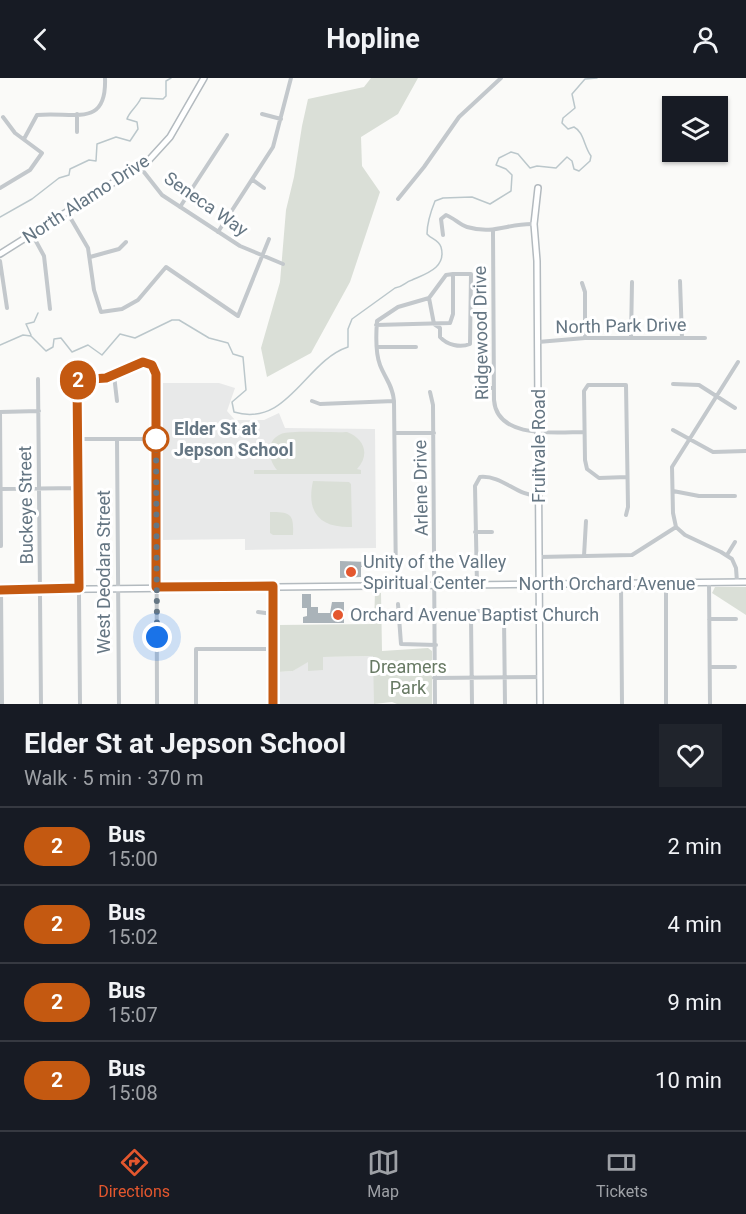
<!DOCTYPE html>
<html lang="en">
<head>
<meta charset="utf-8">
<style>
  :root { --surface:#171b24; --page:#20242c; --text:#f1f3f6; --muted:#9ea1a6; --line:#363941; --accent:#e4572e }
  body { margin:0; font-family:Roboto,sans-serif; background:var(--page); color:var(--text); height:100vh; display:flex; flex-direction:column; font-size:22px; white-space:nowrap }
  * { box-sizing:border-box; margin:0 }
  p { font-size:20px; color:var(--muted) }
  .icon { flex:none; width:33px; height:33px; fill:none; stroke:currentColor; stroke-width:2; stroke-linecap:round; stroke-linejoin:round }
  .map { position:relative; height:626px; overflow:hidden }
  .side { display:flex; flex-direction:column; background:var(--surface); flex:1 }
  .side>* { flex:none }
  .badge { padding:0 12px; border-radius:20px; font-size:21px; line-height:39px }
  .tools { position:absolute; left:662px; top:18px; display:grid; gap:12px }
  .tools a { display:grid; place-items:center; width:66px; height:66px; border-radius:0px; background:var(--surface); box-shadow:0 2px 4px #0004; font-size:30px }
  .you { position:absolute; width:30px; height:30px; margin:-15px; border:4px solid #fff; border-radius:50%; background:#1a73e8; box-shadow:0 0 0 9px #1a73e833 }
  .map>.badge { position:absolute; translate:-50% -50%; box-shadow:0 0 0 3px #fff }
  .round { display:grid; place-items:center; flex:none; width:63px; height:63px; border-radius:0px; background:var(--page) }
  .headline { display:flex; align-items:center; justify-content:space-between; height:102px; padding:0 24px }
  h1 { font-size:28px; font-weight:700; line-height:45px }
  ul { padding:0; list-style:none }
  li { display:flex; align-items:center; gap:18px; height:78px; padding:0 24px; border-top:2px solid var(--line) }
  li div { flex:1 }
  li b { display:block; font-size:22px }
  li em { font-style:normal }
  li .badge { min-width:66px; font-weight:700; text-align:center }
  header { display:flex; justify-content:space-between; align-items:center; height:78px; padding:0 24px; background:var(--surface); font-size:27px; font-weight:700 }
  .menu { display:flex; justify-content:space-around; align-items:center; height:84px; border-top:2px solid var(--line); background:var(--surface); font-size:16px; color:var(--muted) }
  .menu a { display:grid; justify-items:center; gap:3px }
  .menu .active { color:var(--accent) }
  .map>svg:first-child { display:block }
  .built { fill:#e8e9e9 }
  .green { fill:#dadfd7 }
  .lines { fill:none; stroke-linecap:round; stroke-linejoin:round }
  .stream { stroke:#bbc7cb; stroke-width:1.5 }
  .building { fill:#aab3b9 }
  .secondary-casing { stroke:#b3babf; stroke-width:8 }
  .street { stroke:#c3c8cc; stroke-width:4 }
  .secondary { stroke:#fff; stroke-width:5 }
  .line-casing { stroke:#fff; stroke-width:14 }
  .line { stroke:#c45911; stroke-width:9 }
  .walk { stroke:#657683; stroke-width:6; stroke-dasharray:0 10.8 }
  .stop-dot { fill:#fff; stroke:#c45911; stroke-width:3 }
  .poi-dot { fill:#e4572e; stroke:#fff; stroke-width:2 }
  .labels { text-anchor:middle; stroke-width:6; stroke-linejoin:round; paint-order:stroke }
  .street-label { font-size:18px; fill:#657683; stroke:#fff }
  .stop-label { font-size:18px; font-weight:bold; fill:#657683; stroke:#fff; text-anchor:start }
  .poi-label { font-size:18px; fill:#657683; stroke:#fff; text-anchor:start }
  .park-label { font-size:18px; fill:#687a64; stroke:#fff }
</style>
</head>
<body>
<header><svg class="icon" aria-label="back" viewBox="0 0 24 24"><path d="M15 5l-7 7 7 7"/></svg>Hopline<svg class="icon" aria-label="person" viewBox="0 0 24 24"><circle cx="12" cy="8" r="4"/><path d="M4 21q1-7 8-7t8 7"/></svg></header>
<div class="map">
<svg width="746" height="626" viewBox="0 0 746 626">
  <rect width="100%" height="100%" fill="#fafaf8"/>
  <path class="built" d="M159,305H219L235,310L227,333L235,342H264L279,335L285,350L375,351L376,470L245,472V461L161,462Z
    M374,578L375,626H277L278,594L293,593L314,579Z"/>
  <path class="green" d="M371,0H418L398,36L361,59L362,88L380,114L350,204L311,275L267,299L261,270L280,204L286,132L294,99L302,48L308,21L364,9Z
    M347,354C365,361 370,377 357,391L361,392V396H254V392H277C268,381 265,363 281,356C292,352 333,355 347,354Z
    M313,403L349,404L351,406L352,449C320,450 306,435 313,403Z
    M270,434C291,434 294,436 293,457H273L270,455Z
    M715,509H746V537L712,515Z
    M375,515H381L382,573L428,570L432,573V626H397L392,624L374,626L373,578L323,579V592L308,593V584L293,593L278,594V547L374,546Z"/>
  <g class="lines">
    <path class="stream" d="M0,139L32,121L59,100L69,97L70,91L89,82L96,83L97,66L116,59L130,63L138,51L137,44L127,41C129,34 137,29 141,20L163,21L166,18V3L171,0
      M31,257L26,246L34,244L38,235
      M0,267L23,257L31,258L46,273L53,269L54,261L61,260L72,274L88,267L102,277L120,256L135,260L172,242H179L209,260L228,265L233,276L243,279L246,312L232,324L234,334C288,350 305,283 348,269V251L352,241L395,210C403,209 405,204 412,202C425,196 447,190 441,169C439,162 431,161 427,156C427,144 431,133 435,123L443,120L472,119L490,126L511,113L512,97L506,91L496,87L499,80L511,74L518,76L530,90L537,88L556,90L567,79L572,83L574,91L579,93L590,83L591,78C584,69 584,54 574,49L568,51L562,45L563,40L575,30L572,16L585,1L597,0"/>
  </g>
  <path class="building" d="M340,483L368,484V489H361V499L340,500Z
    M302,516H311V529H318V535H330L332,524H344V545H303V539L307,538V530H302Z"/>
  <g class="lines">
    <g class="secondary-casing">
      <path id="secondary" d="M538,110L534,146L537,183L540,626
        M0,176L149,82L170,59L204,0
        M273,508L274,626
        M0,512L746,504"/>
    </g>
    <path class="street" d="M77,36V54
      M262,36L281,41
      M24,61L37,37C73,33 107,51 105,0
      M140,89L162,117L240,168L283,186
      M253,102L264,110
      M0,110L30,92L42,75L15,55L3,39
      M398,121L424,89L459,39L501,0
      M180,129L227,57
      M67,134L88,170L94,212L101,234L122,231L138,222L166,189L238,238L269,161
      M493,153L494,322C497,362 558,354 584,354
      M218,154L273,69L291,0
      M32,156L44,178L50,231
      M443,157L441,141L446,137C454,140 460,147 467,149C495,157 508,145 534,146
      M90,179L119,171L126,164
      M0,183L7,230
      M680,203L682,260
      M582,205L585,214V260
      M429,220L434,246L440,250V259C447,267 460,270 470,266L471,196H453
      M376,247L450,245L453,236V196L446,197L429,220L398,229L377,243C376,256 375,274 380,287C385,300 393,308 394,323L396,507
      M631,260L632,204
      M538,264L585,260H705
      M377,269H416
      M114,297L117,323
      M38,301L41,626
      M673,306L699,307L735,330
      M477,310H494
      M430,314L433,327L435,626
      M312,323L320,326L394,323
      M673,352L713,374L746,373
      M395,355H434
      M78,361H156
      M117,361L119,626
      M1,411L78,410
      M673,413L699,418H735
      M626,437L628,429L626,307H588L584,313L585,382L587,391L599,400L627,399
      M475,454H492
      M1,468L0,334L39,333
      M727,477L735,464
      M584,478L586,443
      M539,479L632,477L676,449
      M737,504L736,490L732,481L721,474L685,457L676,449L673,435L672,389L738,284
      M666,505V626
      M709,505L710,626
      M621,506L622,626
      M477,507L475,408L480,399C503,397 516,418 539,418
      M1,512L2,626
      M398,526L401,566L436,567
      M258,534L273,536
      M709,541H736
      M710,589H735
      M434,600L540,599
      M80,626L77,302L106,300L143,284L152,287L156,296L157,626
      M196,626V571H273
      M472,626L471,540L473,534C482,532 493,532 502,534L504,540L505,626"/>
    <use href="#secondary" class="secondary"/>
  </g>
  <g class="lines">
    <g class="line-casing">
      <path id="line" d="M0,512L79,510L77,302L106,300L143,284L152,287L156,296V509L273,508V626"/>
    </g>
    <use href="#line" class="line"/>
    <path class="walk" d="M156,361L157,559"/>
  </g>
  <circle class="stop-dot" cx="156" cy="361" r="12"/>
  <g class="poi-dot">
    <circle cx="351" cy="494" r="6"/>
    <circle cx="338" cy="537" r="6"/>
  </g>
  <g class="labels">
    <g class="street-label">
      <text transform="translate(86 121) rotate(-33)" y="6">North Alamo Drive</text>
      <text transform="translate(206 126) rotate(35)" y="6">Seneca Way</text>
      <text transform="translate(621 248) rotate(-1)" y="6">North Park Drive</text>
      <text transform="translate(481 255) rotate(-91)" y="6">Ridgewood Drive</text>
      <text transform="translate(539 368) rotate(-90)" y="6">Fruitvale Road</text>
      <text transform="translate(421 410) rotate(-91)" y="6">Arlene Drive</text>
      <text transform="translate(26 427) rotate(-91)" y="6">Buckeye Street</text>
      <text transform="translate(104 494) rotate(-90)" y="6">West Deodara Street</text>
      <text x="607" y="512">North Orchard Avenue</text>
    </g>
    <g class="stop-label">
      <text x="174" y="357">Elder St at<tspan x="174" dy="21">Jepson School</tspan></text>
    </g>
    <g class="poi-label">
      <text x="363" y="490">Unity of the Valley<tspan x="363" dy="21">Spiritual Center</tspan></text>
      <text x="350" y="543">Orchard Avenue Baptist Church</text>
    </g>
    <g class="park-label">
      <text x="408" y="595">Dreamers<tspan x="408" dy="21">Park</tspan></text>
    </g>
  </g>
</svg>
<div class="tools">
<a><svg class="icon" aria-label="layers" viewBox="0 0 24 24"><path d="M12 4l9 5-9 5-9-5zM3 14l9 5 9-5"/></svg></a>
</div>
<div class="you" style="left:157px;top:559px"></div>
<b class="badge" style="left:78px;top:302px;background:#c45911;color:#fff">2</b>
</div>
<section class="side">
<div class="headline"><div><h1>Elder St at Jepson School</h1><p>Walk · 5 min · 370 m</p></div><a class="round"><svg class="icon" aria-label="heart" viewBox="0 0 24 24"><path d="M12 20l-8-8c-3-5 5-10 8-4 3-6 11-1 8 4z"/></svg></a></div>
<ul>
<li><span class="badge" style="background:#c45911;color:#fff">2</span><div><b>Bus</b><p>15:00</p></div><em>2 min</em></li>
<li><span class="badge" style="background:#c45911;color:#fff">2</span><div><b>Bus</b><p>15:02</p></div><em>4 min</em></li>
<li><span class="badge" style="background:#c45911;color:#fff">2</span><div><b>Bus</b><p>15:07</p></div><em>9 min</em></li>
<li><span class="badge" style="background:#c45911;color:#fff">2</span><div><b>Bus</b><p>15:08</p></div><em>10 min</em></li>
</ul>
</section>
<nav class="menu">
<a class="active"><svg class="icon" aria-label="directions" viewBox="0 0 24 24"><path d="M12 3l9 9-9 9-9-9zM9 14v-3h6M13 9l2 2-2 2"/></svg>Directions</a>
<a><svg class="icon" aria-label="map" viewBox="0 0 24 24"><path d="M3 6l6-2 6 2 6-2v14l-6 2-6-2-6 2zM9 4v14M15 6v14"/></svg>Map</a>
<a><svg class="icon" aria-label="tickets" viewBox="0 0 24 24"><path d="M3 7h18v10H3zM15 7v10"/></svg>Tickets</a>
</nav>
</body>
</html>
